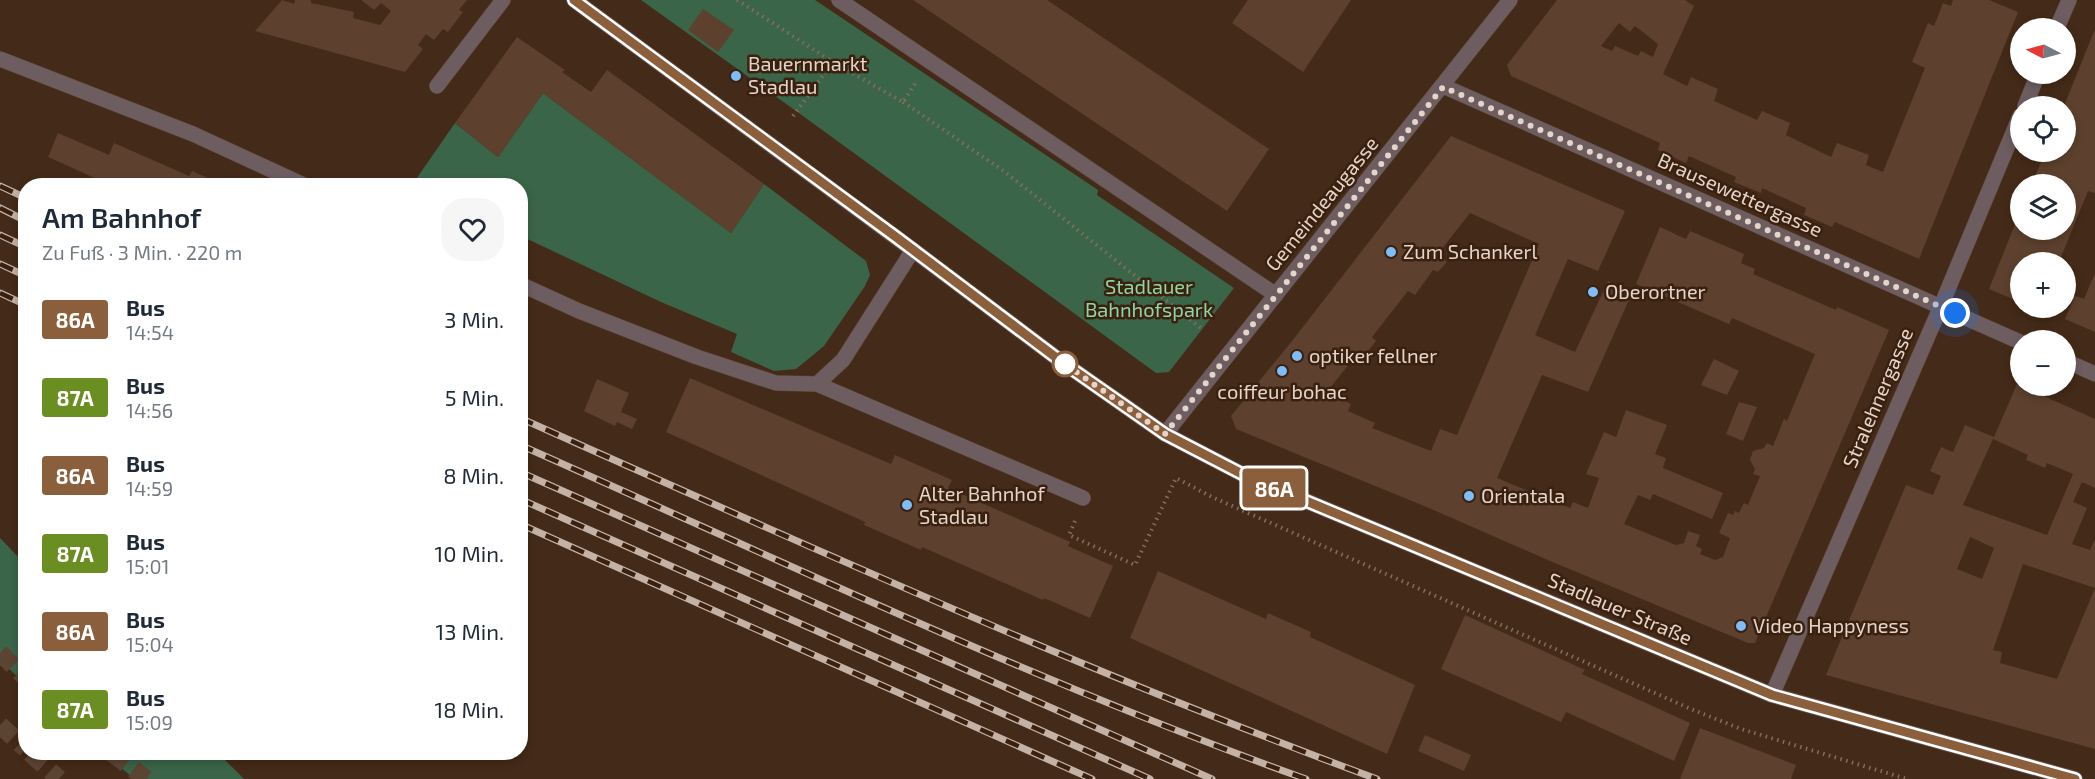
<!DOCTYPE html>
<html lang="de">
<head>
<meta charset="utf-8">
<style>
  :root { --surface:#fff; --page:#f6f6f7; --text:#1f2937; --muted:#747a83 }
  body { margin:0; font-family:"Exo 2",sans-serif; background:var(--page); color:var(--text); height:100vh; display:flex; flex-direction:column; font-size:22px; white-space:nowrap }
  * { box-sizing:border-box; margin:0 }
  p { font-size:20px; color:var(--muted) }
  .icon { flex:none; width:33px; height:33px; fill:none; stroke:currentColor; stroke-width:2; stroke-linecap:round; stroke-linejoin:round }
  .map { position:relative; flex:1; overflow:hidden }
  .details { position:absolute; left:18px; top:178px; width:510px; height:582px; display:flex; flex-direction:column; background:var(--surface); border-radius:24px; box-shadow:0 3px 9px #0003 }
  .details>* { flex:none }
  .badge { padding:0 12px; border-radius:4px; font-size:21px; line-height:39px }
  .needle { width:39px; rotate:276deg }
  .buttons { position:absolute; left:2010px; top:18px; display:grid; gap:12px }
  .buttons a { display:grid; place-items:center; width:66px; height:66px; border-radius:50%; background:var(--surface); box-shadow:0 3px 9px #0003; font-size:30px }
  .you { position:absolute; width:30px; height:30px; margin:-15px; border:4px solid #fff; border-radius:50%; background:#1a73e8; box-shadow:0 0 0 9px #1a73e833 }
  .map>.badge { position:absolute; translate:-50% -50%; box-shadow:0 0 0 3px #fff }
  .round { display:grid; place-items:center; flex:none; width:63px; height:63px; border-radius:24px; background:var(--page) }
  .head { display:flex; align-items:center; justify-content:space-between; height:102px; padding:0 24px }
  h1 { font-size:28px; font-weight:600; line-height:45px }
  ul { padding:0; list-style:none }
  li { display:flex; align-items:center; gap:18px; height:78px; padding:0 24px }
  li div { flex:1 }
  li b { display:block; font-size:22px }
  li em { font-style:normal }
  li .badge { min-width:66px; font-weight:700; text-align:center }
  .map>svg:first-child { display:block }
  .green { fill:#3a6548 }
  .building { fill:#5d412e; fill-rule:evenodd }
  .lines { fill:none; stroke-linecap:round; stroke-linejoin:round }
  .motorway-tunnel { stroke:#5c4433; stroke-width:18; stroke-dasharray:18 9; stroke-linecap:butt }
  .service-casing { stroke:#5e4534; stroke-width:16 }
  .minor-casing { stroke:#5e4534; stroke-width:16 }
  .tertiary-casing { stroke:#5e4534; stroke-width:16 }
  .path { stroke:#846e5e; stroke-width:4; stroke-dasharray:1.5 4.5; stroke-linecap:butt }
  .service { stroke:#6d5d61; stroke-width:15 }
  .minor { stroke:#6d5d61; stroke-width:15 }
  .tertiary { stroke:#6d5d61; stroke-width:15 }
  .rail-casing { stroke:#c5b2a6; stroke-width:7 }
  .rail { stroke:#3a200e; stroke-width:4.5; stroke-dasharray:14; stroke-linecap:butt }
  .line-casing { stroke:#fff; stroke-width:14 }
  .line { stroke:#8b5e3c; stroke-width:9 }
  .walk { stroke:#e5d4c9; stroke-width:6; stroke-dasharray:0 10.8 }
  .poi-dot { fill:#7ebdf9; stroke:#3a200e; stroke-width:2 }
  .stop-dot { fill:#fff; stroke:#8b5e3c; stroke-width:3 }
  .labels { text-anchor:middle; stroke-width:5; stroke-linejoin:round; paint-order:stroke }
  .poi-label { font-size:20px; fill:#e5d4c9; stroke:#3a200e; text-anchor:start }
  .street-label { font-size:20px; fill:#e5d4c9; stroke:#3a200e }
  .park-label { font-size:20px; fill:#8ed6a5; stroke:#3a200e }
</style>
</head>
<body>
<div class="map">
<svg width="2095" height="779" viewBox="0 0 2095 779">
  <rect width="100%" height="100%" fill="#442a18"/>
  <path class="green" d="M641,0H815L1098,190L1097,195L1234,288L1169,372L1156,373L803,116Z
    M543,93L731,233L764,184L866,261L870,275L865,286L824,346L796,369L774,371L731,352L737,334L661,302L521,236L520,186L412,185L455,123L498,157Z
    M0,538L25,564V684L0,660Z
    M102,753H218L244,779H135Z"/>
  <path class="building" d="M282,0L294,4L295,0H311V3L354,12L353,18L380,25L391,11L381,3L374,10L361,0H467L459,10L463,12L448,32L443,29L434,40L426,34L418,45L423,49L405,72L255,31Z
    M913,0H1047L1269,149L1227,211Z
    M1248,0H1351L1303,72L1232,23Z
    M1557,0H1685L1694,6L1663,74L1687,86L1691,77L1718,89L1714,101L1757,120L1762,111L1790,123L1786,135L1831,157L1837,143L1869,155L1866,165L1883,172L1925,68L1912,62L1928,23L1934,26L1943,3L1951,6L1953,0H1989L2018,12L1919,259L1835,222L1832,227L1804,215L1806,208L1762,188L1761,193L1734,182L1736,177L1689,156L1686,163L1658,150L1660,143L1511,76L1507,65ZM1619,23L1630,32L1635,26L1658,44L1653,57L1641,51L1638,56L1615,46L1612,51L1601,46Z
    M703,9L734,30L718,52L688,30Z
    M2095,29V193L2088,191L2059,262H2020V302L1989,289L2020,212V230H2066V184H2032L2045,152H2066V106H2064Z
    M517,37L565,70L562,72L591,92L607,70L764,184L731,233L543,93L498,157L455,123Z
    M58,133L109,155L114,143L189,176L192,171L226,186H96L99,180L48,157Z
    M1451,136L1625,211L1598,271L1568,259L1535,335L1575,352L1608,281L1633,291L1588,392L1542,375L1497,478L1570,508L1573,502L1588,508L1599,478L1586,474L1604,432L1616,437L1626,410L1667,425L1655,454L1666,458L1663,468L1723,493L1712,519L1653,494L1650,500L1638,495L1624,524L1676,545L1684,543L1688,531L1700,535L1696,546L1702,549L1700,554L1715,560L1723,557L1730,538L1719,533L1728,513L1733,515L1735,511L1739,513L1744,503L1748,505L1760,476L1753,474L1755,469L1750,460L1753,451L1764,448L1767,443L1773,446L1784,419L1787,421L1815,354L1732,318L1729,324L1636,284L1660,227L1686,239L1690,231L1744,254L1741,263L1755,269L1753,274L1836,310L1837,307L1889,330L1755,643H1748L1550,561L1429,508L1236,429L1231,416L1292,341ZM1470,213L1539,244L1457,435L1440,429L1431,451L1372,428L1375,423L1348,411L1351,404L1326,393L1357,354L1362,359L1376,341L1372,337L1408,291L1415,295L1433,270L1438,272L1447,262L1437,255Z
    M2095,273V332L2065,319L2075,296L2084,299Z
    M1714,359L1739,371L1727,395L1701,385Z
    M690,378L891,464L895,455L952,480L948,488L1070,542L1068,546L1113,566L1090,618L1044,598L1043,600L922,547L921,550L864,525L865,522L666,432Z
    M597,379L629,393L621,412L637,419L632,429L617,422L615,426L584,411Z
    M2017,384L2095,419V488L2082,482L2073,502L2087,508L2072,544L2090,550L2095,539V588L2023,564L1993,650L2002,652L2000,663L2057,679L2095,588V749L1826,675L1906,485L1933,495L1941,476L1930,471L1941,447L1953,452L1965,425L1994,437ZM1993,439L2028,455L2026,460L2045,468L2047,463L2073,474L2047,535L1963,505ZM1970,537L1994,548L1982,579L1957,569Z
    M1739,402L1757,407L1743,441L1726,434Z
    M1158,571L1266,619L1268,613L1311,632L1310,637L1415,685L1387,754L1130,638Z
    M1465,615L1585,670L1582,674L1690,723L1674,761L1566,712L1561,722L1441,669Z
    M1700,728L1796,765L1791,779H1680Z
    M1425,735L1471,755L1464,771L1418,751Z"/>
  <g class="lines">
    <path class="motorway-tunnel" d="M0,653L26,678
      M0,725L26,749
      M30,753L59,779
      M112,753L146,779"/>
    <g class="service-casing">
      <path id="service" d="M0,59L193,134L306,186
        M520,284L579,311L697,357L776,383L817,384L843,360L913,250
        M817,384L1083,498"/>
    </g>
    <g class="minor-casing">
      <path id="minor" d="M839,0L1276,295
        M2057,28L2069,0
        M437,86L503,0
        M1443,86L2020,342
        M2025,106L2038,74
        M2066,361L2095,374
        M1165,434L1510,0
        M1772,695L1941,306L2020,116"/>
    </g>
    <g class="tertiary-casing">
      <path id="tertiary" d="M574,0L913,250L1062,362L1165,434L1246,476L1772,695L2075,779"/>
    </g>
    <path class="path" d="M737,0L833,62
      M903,102L1005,172L1202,329
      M793,116L833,62L903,102L917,81
      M1075,521L1069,535L1135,565L1176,478L1212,497L1691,709L1741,729L1907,779"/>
    <use href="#service" class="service"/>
    <use href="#minor" class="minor"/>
    <use href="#tertiary" class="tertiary"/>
    <g class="rail-casing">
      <path id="rail" d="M0,186L26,198
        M0,208L26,221
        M0,235L26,247
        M0,264L26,276
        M0,293L26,305
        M520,418C803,544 1086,672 1377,779
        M520,445C780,560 1038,683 1306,779
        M520,472L1212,779
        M520,499L1150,779
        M520,524L1092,779"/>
    </g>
    <use href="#rail" class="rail"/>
  </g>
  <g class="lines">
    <g class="line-casing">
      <path id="line" d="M574,0L896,237L1062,362L1165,434L1246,476L1772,695L2075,779"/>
    </g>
    <use href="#line" class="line"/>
    <path class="walk" d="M1065,364L1062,362L1165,434L1443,87L1955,313"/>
  </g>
  <g class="poi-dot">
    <circle cx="736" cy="76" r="6"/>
    <circle cx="1391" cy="252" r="6"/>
    <circle cx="1593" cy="292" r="6"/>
    <circle cx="1297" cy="356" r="6"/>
    <circle cx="1282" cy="371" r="6"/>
    <circle cx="1469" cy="496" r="6"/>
    <circle cx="907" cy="505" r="6"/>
    <circle cx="1741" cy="626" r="6"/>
  </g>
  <circle class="stop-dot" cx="1065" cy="364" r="12"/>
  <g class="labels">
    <g class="poi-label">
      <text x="748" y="71">Bauernmarkt<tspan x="748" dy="23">Stadlau</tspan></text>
      <text x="1403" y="259">Zum Schankerl</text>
      <text x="1605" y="299">Oberortner</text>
      <text x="1309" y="363">optiker fellner</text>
      <text x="1282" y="399" text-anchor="middle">coiffeur bohac</text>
      <text x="919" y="501">Alter Bahnhof<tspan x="919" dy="23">Stadlau</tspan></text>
      <text x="1481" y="503">Orientala</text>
      <text x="1753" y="633">Video Happyness</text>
    </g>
    <g class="street-label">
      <text transform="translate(1740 195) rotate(24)" y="7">Brausewettergasse</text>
      <text transform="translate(1322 204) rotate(-51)" y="7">Gemeindeaugasse</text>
      <text transform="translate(1878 398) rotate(-67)" y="7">Stralehnergasse</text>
      <text transform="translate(1620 609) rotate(23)" y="7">Stadlauer Straße</text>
    </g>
    <g class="park-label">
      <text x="1149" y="294">Stadlauer<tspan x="1149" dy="23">Bahnhofspark</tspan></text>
    </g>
  </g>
</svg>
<div class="buttons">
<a><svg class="needle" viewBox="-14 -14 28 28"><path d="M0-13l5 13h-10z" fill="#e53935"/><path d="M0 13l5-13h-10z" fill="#747a83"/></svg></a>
<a><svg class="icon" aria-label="locate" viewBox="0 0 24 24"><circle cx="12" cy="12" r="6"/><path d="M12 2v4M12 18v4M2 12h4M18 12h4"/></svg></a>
<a><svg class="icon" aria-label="layers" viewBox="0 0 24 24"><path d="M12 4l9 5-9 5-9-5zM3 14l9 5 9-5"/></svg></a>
<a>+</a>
<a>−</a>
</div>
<div class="you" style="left:1955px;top:313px"></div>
<b class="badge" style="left:1274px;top:488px;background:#8b5e3c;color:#fff">86A</b>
<section class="details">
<div class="head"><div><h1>Am Bahnhof</h1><p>Zu Fuß · 3 Min. · 220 m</p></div><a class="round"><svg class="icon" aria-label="heart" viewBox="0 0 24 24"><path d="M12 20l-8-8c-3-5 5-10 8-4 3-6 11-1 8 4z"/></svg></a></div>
<ul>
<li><span class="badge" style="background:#8b5e3c;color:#fff">86A</span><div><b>Bus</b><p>14:54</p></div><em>3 Min.</em></li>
<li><span class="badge" style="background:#6b8e23;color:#fff">87A</span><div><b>Bus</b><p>14:56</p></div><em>5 Min.</em></li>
<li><span class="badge" style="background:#8b5e3c;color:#fff">86A</span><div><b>Bus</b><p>14:59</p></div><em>8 Min.</em></li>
<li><span class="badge" style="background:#6b8e23;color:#fff">87A</span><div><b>Bus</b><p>15:01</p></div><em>10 Min.</em></li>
<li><span class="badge" style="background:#8b5e3c;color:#fff">86A</span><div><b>Bus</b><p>15:04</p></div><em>13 Min.</em></li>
<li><span class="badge" style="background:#6b8e23;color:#fff">87A</span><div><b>Bus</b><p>15:09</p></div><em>18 Min.</em></li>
</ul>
</section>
</div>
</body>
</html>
